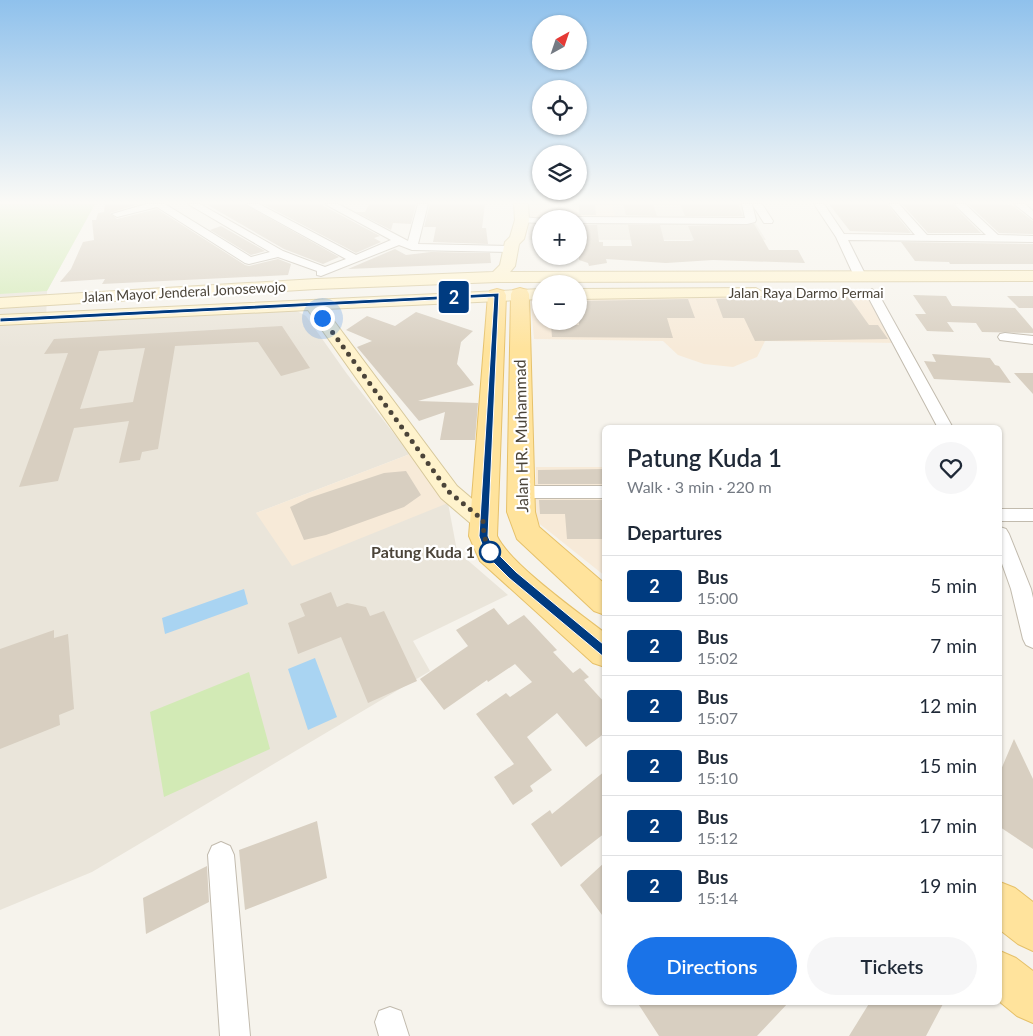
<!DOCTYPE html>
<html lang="en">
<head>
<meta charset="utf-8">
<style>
  :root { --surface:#fff; --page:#f6f6f7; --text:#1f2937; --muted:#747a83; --line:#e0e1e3; --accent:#1a73e8 }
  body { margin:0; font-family:Lato,sans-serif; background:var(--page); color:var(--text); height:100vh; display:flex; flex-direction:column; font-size:19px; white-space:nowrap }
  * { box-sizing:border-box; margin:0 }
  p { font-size:16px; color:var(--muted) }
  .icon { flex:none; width:28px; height:28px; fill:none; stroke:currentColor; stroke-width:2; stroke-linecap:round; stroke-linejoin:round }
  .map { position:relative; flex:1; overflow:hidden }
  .drawer { position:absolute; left:602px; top:425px; width:400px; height:580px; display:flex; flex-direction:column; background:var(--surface); border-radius:8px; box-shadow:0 1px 4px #0004 }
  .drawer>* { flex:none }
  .badge { padding:0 10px; border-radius:4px; font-size:18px; line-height:32px }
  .needle { width:32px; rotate:40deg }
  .tools { position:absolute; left:532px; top:15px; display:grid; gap:10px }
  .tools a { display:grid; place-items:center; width:55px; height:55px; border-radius:50%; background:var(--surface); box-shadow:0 1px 4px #0004; font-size:25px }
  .you { position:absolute; width:25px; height:25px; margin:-12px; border:4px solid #fff; border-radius:50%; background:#1a73e8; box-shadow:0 0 0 8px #1a73e833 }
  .map>.badge { position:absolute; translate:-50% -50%; box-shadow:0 0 0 2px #fff }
  h2 { padding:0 25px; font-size:19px; line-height:45px }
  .round { display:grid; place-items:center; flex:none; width:52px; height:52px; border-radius:26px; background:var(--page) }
  .summary { display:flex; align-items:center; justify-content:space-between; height:85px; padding:0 25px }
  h1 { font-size:24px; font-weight:600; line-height:38px }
  .cta { display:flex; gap:10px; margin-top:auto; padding:10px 25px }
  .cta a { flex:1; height:58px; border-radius:30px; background:var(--accent); color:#fff; font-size:20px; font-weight:600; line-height:58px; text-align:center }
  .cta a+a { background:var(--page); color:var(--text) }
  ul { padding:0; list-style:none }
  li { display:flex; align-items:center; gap:15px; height:60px; padding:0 25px; border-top:1px solid var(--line) }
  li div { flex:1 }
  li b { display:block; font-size:19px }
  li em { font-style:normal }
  li .badge { min-width:55px; font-weight:700; text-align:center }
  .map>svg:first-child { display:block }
  .residential { fill:#eae5da }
  .commercial { fill:#f7ead8 }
  .green { fill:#d2eab5 }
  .water { fill:#a9d4f2 }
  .building { fill:#d8cfc1; fill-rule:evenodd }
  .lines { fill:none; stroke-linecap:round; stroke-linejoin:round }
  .street-casing { stroke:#c2bbae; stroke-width:2 }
  .secondary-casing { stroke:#d6c79b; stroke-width:2 }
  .primary-casing { stroke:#e6c16a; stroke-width:2 }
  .street { fill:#fff; fill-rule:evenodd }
  .secondary { fill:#fff3cd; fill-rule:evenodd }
  .primary { fill:#ffe39c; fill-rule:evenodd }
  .line { fill:#003b80; stroke:#fff }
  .walk { stroke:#4b4439; stroke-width:5; stroke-dasharray:0 9 }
  .stop-dot { fill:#fff; stroke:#003b80; stroke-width:2.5 }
  .labels { text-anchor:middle; stroke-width:4.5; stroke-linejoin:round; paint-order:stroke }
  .far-street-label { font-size:14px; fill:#4b4439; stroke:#fff }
  .street-label { font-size:16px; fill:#4b4439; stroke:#fff }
  .stop-label { font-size:16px; font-weight:bold; fill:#4b4439; stroke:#fff; text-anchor:end }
</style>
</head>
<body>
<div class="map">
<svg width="1033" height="1036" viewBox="0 0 1033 1036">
  <rect width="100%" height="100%" fill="#f6f3ec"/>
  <path class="residential" d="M0,204H95L47,291L46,324L295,310L306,316L347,374L410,454L256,513L448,503L457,551L508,595L413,641L430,671L92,872L0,910Z
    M525,204H752L756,211L751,216L766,240H579V219H541V240H529Z"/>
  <path class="commercial" d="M525,204H612L616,221L579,222V219H541V223H526Z
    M536,290H541V321H579V290L865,292L897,343L765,341L757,357L733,367L704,364L678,355L663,341L534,339L530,293Z
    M410,454L448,503L292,566L256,513Z
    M536,467H605V576L536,521Z"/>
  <path class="green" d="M0,204H95L47,291L0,294Z
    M249,672L270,749L164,797L150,712Z"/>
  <path class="water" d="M244,589L248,604L165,634L162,618Z
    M315,658L337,717L308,730L288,669Z"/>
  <path class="building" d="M105,204H139L110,213L117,219L157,209L245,265L249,266L278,259L291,264L288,275L102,284L105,279L60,282L71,269L83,242L94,240L92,220H96L98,213L104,212Z
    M206,204H244L339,257L323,264L284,249Z
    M263,204H320L380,236L374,238L381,242L356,253Z
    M369,204H416L411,224L393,223L391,230L356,212H365Z
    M430,204H485L482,228H486L488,244L433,242L436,227H424Z
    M579,204H595L596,215H579Z
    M623,204H653L657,216L626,215Z
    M680,204H738L743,216H685Z
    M829,204H887L911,233L850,231Z
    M902,204H952L981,233H928Z
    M968,204L1012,205L1033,221V234L999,233Z
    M754,224L769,250H798L805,263L713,260L666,263L606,259L607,263L589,266L588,263L579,260V225H597L599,242H603V246H632L628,225H660L664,241H690L694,240L688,226Z
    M221,226L265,251L251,255L210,230Z
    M901,242L1033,244V264H950L949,262L915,261Z
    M395,249L406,255L431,252L490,253L491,263L348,269Z
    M913,295L946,296L952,306L1015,308L1033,329V333L982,332L976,323L947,322L954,332L927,331L915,314H926Z
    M1007,296H1033V308H1019Z
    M764,297H849L869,325H878L888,339L755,341L744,318H723L716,299Z
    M688,299L695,318H667L673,338L552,337L551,325H579V301Z
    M416,312L473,331L461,342L457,364L474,385L418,401L478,403L475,440H440L445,412L419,421L357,347L372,341L346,330L367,316L395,326Z
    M282,326L310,368L281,376L258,342L175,346L158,449L142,452L140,460L119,463L129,421L74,428L58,481L19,487L68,353L44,354L54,339ZM145,348L133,402L80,409L99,351Z
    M932,354L990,358L995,365L999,366L1011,383L934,379L924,361L936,362Z
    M1014,373H1033V394Z
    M605,469V484H538V470Z
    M406,471L421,495L404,507L326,535L304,540L290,507L309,498L384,473Z
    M539,500H605V539H567L565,514H540Z
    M331,592L337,607L347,603L366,607L370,616L384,611L417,681L368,703L341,637L298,654L288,623L305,616L300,604Z
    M494,608L508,625L524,615L557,650L553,652L573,673L580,668L589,677L584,680L605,703V733L586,747L557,713L527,737L552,770L530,786L533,791L513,805L494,777L514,764L476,714L506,693L510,697L532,682L515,664L488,682L487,680L444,710L420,679L468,646L456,630Z
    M54,630V638L68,634L74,709L59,715L60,725L0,749V649Z
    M1014,739L1033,779V849L1000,827V772Z
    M605,771V833L561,867L531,824L550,810L552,814Z
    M317,821L327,878L245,910L239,850Z
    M605,862V919L580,885Z
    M207,866L209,902L146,934L143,898Z
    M637,1002H789L757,1036H659Z
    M870,1002H944L926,1036H849Z"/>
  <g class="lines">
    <g class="street-casing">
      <path id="street" d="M146,204H165L251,257L270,252L188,204H200L283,251L325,267L346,259L246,204H259L356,255L391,240L325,204H338L408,241L418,204H428L418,244L510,246L515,249L510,252L412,250L399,245L321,276L317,275V271L278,257L249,264L245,263L157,207L117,217L112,214Z
        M742,204H752L756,220L755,222L747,224L579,223V219H575L579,217L745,218Z
        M752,204H762L773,221L772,223H764Z
        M814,204H824L844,234L915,235L889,204H899L927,235H986L954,204H965L998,235L1033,236V242L848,240L866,276L860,279L854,276L836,237Z
        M1014,204H1025L1033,211V219Z
        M522,217L545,219H541V223L518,222V218Z
        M872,289L878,293L953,428H938L866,293Z
        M1005,333L1033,336V344L1000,340L998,337L1000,334Z
        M519,486H605V498H519L513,496L511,492L513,488Z
        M1000,509H1033V521H1000Z
        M1000,527L1006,529L1009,534L1031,589L1033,598V648L1026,645L1023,639L1011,589L1000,558Z
        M221,842L230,846L234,855L250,1036H220L208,855L212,846Z
        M390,1007L401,1011L409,1036H379L375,1022L379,1011Z"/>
    </g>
    <g class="secondary-casing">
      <path id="secondary" d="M514,204H528L529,220L524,239L519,244L515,266L510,272L1033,271V281L497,282L316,289L0,308V298L316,279L493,272L500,265L505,242L510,237L515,220Z
        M756,288L764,293L762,296L579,299V289Z
        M541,289V299L325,309L457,486L491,515L495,521L491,527L483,530L475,527L441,498L308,310L0,325V315Z"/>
    </g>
    <g class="primary-casing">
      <path id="primary" d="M520,288L527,290L529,294L535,512L539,527L605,584V615L594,611L517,539L507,512L511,294L513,290Z
        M497,289L504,291L506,295L497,536C509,563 579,613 605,633V667L593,663L480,561L469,536L488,295L490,291Z
        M1000,882L1015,888L1033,902V951L1018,944L1000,930Z
        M1000,951L1016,958L1033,971V1023L1017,1016L1000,1002Z"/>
    </g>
    <use href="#street" class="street"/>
    <use href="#secondary" class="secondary"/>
    <use href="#primary" class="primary"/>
  </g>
  <linearGradient id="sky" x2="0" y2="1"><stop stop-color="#8fc1ec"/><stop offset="0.58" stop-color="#fbfaf6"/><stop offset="1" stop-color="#fbfaf6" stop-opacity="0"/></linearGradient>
  <rect width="1033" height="349" fill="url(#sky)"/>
  <path class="line" d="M499,293L488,536L494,550L516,572L609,649L611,653L605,658L509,578L486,555L479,536L494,297L0,322V318Z"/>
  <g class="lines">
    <path class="walk" d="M322,318L449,492L483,520L484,536L490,552"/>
  </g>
  <circle class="stop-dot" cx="490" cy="552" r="10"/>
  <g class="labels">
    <g class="far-street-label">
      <text transform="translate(184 292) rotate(-3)" y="5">Jalan Mayor Jenderal Jonosewojo</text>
      <text x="806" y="298">Jalan Raya Darmo Permai</text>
    </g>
    <g class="street-label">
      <text transform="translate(521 436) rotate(-91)" y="6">Jalan HR. Muhammad</text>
    </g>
    <g class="stop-label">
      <text x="475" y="558">Patung Kuda 1</text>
    </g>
  </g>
</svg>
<div class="tools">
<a><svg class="needle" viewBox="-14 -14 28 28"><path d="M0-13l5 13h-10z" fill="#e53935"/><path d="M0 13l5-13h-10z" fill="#747a83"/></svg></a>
<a><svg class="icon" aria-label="locate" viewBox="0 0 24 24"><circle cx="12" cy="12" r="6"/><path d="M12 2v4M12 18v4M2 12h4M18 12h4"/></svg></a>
<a><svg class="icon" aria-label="layers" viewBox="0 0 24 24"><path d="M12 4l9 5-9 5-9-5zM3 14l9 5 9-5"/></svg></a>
<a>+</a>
<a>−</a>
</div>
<div class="you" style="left:322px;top:318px"></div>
<b class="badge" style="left:454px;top:297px;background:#003b80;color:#fff">2</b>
<section class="drawer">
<div class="summary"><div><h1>Patung Kuda 1</h1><p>Walk · 3 min · 220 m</p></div><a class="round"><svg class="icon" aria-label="heart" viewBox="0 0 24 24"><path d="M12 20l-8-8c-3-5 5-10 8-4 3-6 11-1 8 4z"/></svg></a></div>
<h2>Departures</h2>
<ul>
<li><span class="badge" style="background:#003b80;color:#fff">2</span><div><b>Bus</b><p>15:00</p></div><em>5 min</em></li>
<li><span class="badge" style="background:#003b80;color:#fff">2</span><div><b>Bus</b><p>15:02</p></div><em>7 min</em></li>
<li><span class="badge" style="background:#003b80;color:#fff">2</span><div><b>Bus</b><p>15:07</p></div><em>12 min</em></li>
<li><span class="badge" style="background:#003b80;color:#fff">2</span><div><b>Bus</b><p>15:10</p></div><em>15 min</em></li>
<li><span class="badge" style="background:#003b80;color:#fff">2</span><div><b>Bus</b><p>15:12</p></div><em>17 min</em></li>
<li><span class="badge" style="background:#003b80;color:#fff">2</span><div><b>Bus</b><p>15:14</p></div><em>19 min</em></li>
</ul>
<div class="cta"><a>Directions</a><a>Tickets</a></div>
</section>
</div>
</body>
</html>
